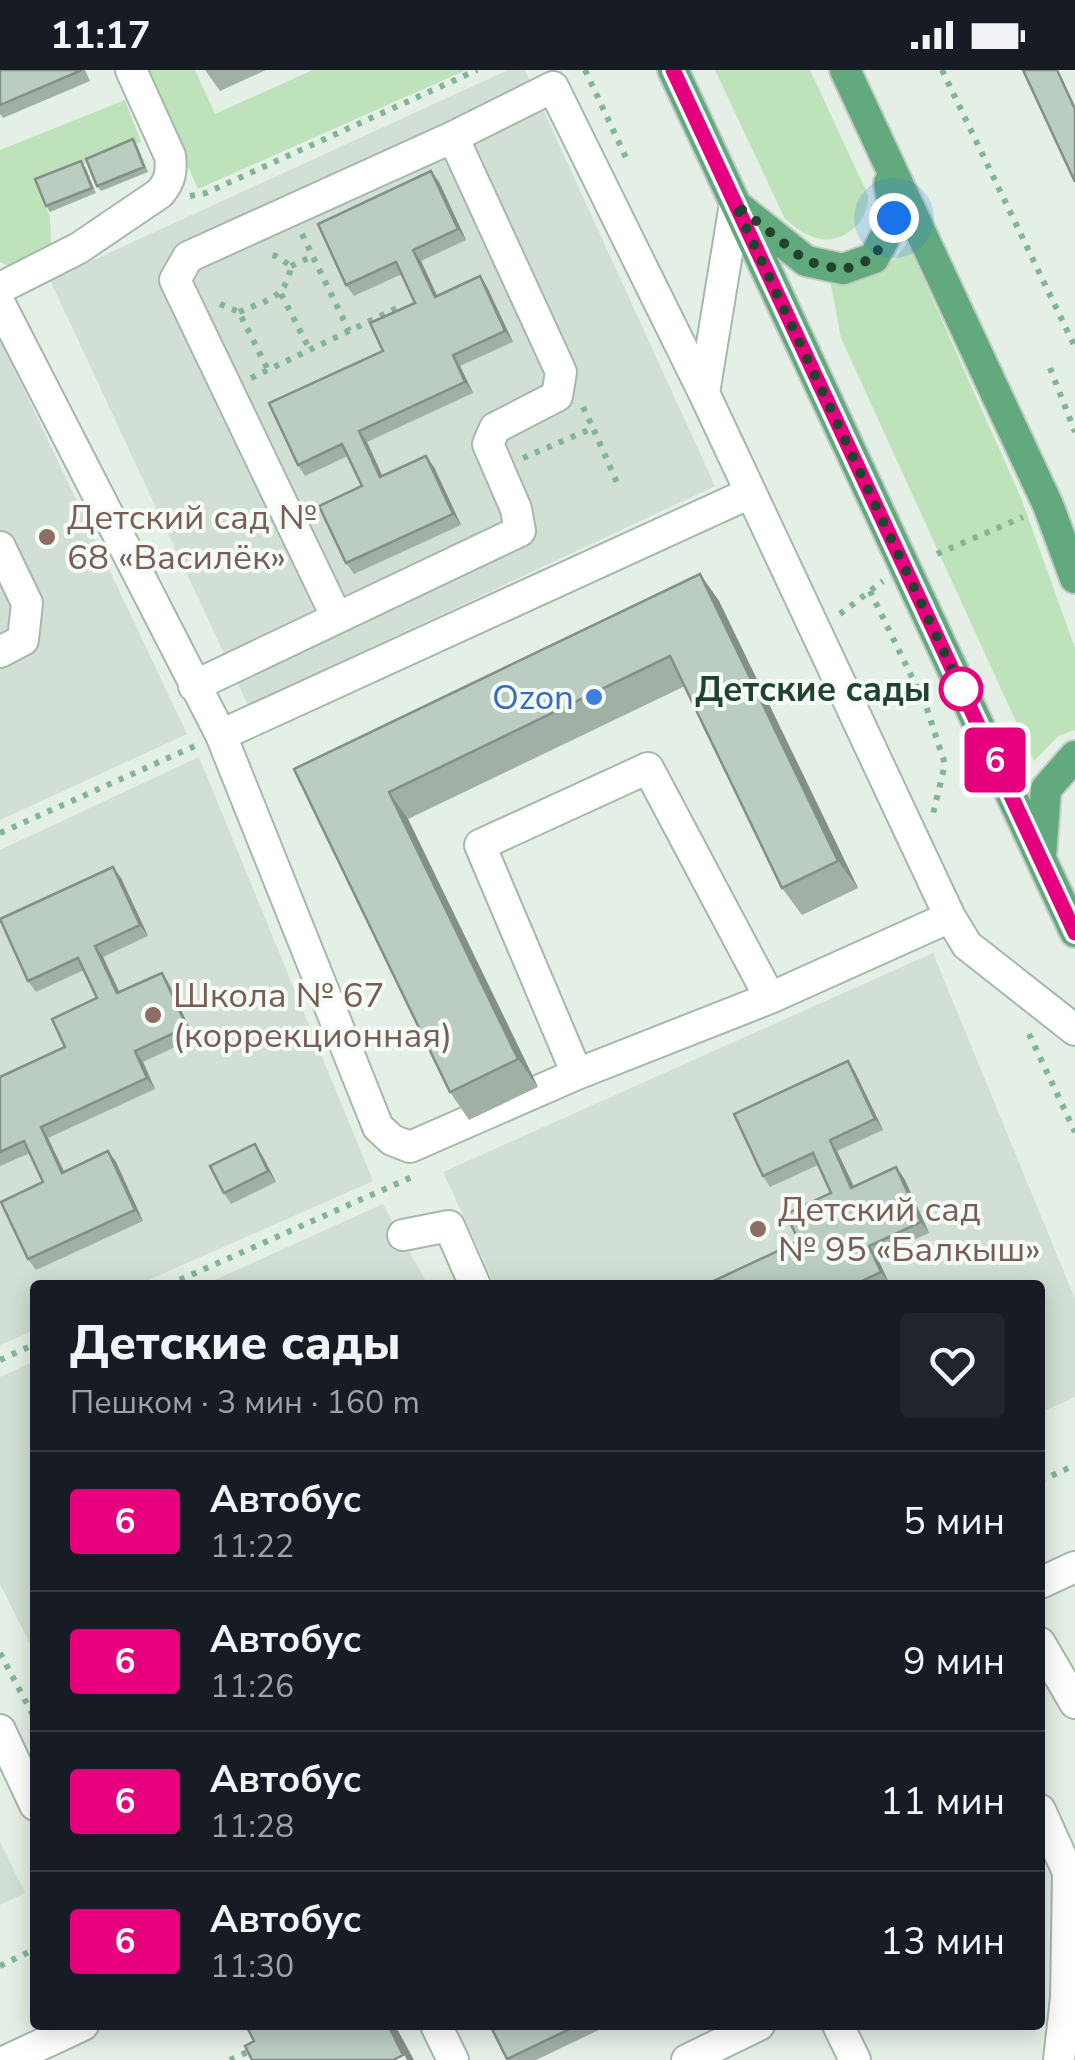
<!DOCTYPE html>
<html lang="ru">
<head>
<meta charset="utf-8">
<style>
  :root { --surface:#171b24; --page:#20242c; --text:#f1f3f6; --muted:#9ea1a6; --line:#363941 }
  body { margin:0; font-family:"Nunito Sans",sans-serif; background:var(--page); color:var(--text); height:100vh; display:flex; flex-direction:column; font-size:38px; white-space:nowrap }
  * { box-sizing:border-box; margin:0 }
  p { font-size:32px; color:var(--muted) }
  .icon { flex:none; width:55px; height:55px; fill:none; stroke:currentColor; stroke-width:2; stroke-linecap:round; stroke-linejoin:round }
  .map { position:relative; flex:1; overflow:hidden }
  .drawer { position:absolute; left:30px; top:1210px; width:1015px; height:750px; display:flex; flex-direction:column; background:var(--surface); border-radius:10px; box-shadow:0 5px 25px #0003 }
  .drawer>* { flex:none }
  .badge { padding:0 20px; border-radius:8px; font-size:35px; line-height:65px }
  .you { position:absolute; width:50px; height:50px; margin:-25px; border:8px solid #fff; border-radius:50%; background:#1a73e8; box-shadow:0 0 0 15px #1a73e833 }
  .map>.badge { position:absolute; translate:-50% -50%; box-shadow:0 0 0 5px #fff }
  .round { display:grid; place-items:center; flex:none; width:105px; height:105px; border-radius:10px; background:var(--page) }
  .summary { display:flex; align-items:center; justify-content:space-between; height:170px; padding:0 40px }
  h1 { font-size:48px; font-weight:800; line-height:75px }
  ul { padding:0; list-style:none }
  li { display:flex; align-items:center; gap:30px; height:140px; padding:0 40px; border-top:2px solid var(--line) }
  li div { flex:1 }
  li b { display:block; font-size:38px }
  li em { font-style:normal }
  li .badge { min-width:110px; font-weight:700; text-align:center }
  .status { display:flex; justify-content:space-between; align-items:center; height:70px; padding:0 50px; background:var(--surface); direction:ltr }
  .status svg { height:28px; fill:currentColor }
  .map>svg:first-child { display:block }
  .built { fill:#d1dfd4 }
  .grass { fill:#bee2ba }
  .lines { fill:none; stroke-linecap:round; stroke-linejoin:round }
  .minor-casing { stroke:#a5b8ab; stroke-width:34 }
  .major-casing { stroke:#c1cac4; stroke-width:34 }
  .path { stroke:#80b692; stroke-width:6; stroke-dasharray:5 8; stroke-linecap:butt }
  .minor { stroke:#fff; stroke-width:30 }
  .major { stroke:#63a97e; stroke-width:30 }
  .wall { fill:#a1b0a5 }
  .shaded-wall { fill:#839086 }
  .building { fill:#bbcdc0; stroke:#839086; stroke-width:2.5 }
  .line-casing { stroke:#fff; stroke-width:22 }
  .line { stroke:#e6007e; stroke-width:15 }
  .walk { stroke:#20432d; stroke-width:10; stroke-dasharray:0 18 }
  .education-dot { fill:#8d6e63; stroke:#f5fbf6; stroke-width:4 }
  .stop-dot { fill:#fff; stroke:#e6007e; stroke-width:5 }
  .shop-dot { fill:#3f7fe0; stroke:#f5fbf6; stroke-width:4 }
  .labels { text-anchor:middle; stroke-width:8; stroke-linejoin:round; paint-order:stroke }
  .education-label { font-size:35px; fill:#785e54; stroke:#f5fbf6; text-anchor:start }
  .stop-label { font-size:35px; font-weight:bold; fill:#20432d; stroke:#f5fbf6; text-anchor:end }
  .shop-label { font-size:35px; fill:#366cbe; stroke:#f5fbf6; text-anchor:end }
</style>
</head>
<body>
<div class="status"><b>11:17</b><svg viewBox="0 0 49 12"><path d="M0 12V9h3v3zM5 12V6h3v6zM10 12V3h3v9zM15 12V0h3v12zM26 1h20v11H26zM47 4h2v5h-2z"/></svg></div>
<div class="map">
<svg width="1075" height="1990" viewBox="0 0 1075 1990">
  <rect width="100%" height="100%" fill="#e4efe6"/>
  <path class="built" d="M508,0H525L715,416L248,635L50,210Z
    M0,269L187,664L0,750Z
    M199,687L373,1111L137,1215H35V1260L0,1275V780Z
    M933,883L1075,1229V1327L1040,1343V1215H495L443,1102Z
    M383,1134L428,1215H204Z
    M35,1291V1584L0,1514V1307Z
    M0,1772L25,1823L0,1835Z"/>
  <path class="grass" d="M145,0H195L215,44L313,0H466L198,119Z
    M715,0H810L868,125C869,154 840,177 813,167C802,163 794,156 785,149Z
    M125,30L141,72L36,113L50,147L51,179L13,198L0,192V80Z
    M907,172L1021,428L1075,578V660L1058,666L1034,691L841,268L830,210C864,212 890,202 907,172Z"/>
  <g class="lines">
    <g class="minor-casing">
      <path id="minor" d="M453,67L553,17L704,323
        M735,134L704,323L950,847L967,875L1075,960
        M0,218L79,178L160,123C170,111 172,102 170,86L131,0
        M0,234L221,665L378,1057L392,1070L410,1077L577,1004
        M0,477L27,533L23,570L0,582
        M194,616C303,564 412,513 520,461L516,439L488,374L495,358L557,326L561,302L453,67L188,187L175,210L337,548
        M221,665L750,423
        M770,928L648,698L480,775L577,1004L770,928L950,847
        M403,1165L449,1156L475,1215
        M1040,1513L1075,1497
        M1040,1573L1075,1633
        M0,1660L35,1735
        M1040,1740L1068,1802L1066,1928L1059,1990
        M436,1955L453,1990
        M838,1955L855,1990
        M8,1990L83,1955
        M687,1990L759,1955"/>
    </g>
    <g class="major-casing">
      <path id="major" d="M673,0L1075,862
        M845,0L1048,435L1075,508
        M741,139L806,191L843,199L874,188L895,148L889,113
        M1041,787L1046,719L1075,686"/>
    </g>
    <path class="path" d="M585,0L629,94
      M942,0L1075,277
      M190,126L206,123L477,0
      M302,164L349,261
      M291,196L313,186
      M281,224L310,280
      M220,234L239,242L268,300
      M239,242C268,229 285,230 291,196L276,186L267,184
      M1050,298L1075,362
      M251,308L397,238
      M583,337L593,358
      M523,388L593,358L618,415
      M937,484L1023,447
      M870,521L926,636L945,694L933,744
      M840,544L883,511
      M0,763L195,676
      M1029,964L1075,1062
      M168,1215L412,1107
      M0,1290L35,1274
      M1040,1411L1075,1395
      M0,1583L35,1649
      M0,1896L35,1879
      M230,1990L252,1980"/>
    <use href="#minor" class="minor"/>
    <use href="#major" class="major"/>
  </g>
  <path class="wall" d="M0,0H85L90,11L3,48L0,44Z
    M205,0H266L220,21Z
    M137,75L148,102L101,121L97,116Z
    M85,96L96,123L50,142L46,136Z
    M431,101L439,112L466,170L421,191L437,226L480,206L487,217L513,272L460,296L473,323L367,372L382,406L434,397L461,455L354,504L346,493L362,416L348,386L305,406L298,395L383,281L415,233L402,204L354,226L346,215Z
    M700,504L719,531L858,818L802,845L782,818L685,616L408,749L538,1017L469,1050L450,1022L294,699Z
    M113,797L121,808L148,866L103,887L119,922L162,903L169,914L194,968L143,992L155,1019L48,1068L64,1102L108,1081L116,1092L143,1151L36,1200L28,1189L43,1112L30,1083L0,1096V1007L65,977L97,928L84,900L36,922L28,911Z
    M848,991L855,1002L883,1060L837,1081L854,1116L904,1108L929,1163L877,1187L889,1213L886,1215H705L799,1171L831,1123L818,1095L770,1117L763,1106Z
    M262,1085L276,1112L231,1134L224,1123Z
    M490,1955H606L607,1956L536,1990H508Z"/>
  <path class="shaded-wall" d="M431,101L439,112L466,170L458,159Z
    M413,180L421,191L443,238L435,227Z
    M480,206L487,217L513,272L505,261Z
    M453,285L460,296L473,323L465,312Z
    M359,361L367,372L388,418L380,407Z
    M426,386L434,397L461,455L453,444Z
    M700,504L719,531L858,818L838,791Z
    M389,722L408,749L538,1017L518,989Z
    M113,797L121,808L148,866L140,855Z
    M95,876L103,887L125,934L117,923Z
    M162,903L169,914L194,968L187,957Z
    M135,981L143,992L155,1019L147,1008Z
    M848,991L855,1002L883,1060L875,1049Z
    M41,1057L48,1068L70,1114L62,1103Z
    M830,1070L837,1081L859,1128L851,1118Z
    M255,1074L262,1085L276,1112L268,1101Z
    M108,1081L116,1092L143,1151L135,1140Z
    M896,1097L904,1108L929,1163L921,1152Z
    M869,1176L877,1187L889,1213L881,1202Z
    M388,1955H395L414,1990H407Z"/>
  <path class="building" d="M0,0H82L0,35Z
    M1023,0H1057L1075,39V112Z
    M133,69L144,97L97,116L86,89Z
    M81,91L92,118L46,136L35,109Z
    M431,101L458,159L413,180L435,227L480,206L505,261L453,285L465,312L359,361L380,407L426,386L453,444L346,493L319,436L362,416L342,374L298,395L269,333L383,281L370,253L415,233L396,192L346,215L318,154Z
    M700,504L838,791L782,818L670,586L389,722L518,989L450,1022L294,699Z
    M113,797L140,855L95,876L117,923L162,903L187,957L135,981L147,1008L41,1057L62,1103L108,1081L135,1140L28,1189L1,1132L43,1112L24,1071L0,1082V1007L65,977L52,949L97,928L78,888L28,911L0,849Z
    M848,991L875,1049L830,1070L851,1118L896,1097L921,1152L869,1176L881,1202L854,1215H705L799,1171L786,1144L831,1123L813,1083L763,1106L734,1044Z
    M255,1074L268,1101L224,1123L210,1096Z
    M246,1955H388L403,1985L393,1990H252L245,1976L254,1971Z
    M490,1955H578L507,1989Z"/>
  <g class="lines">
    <g class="line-casing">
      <path id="line" d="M673,0L1075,863"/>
    </g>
    <use href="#line" class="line"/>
    <path class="walk" d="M894,148L874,188L843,200L806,191L735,134L963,623L961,619"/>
  </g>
  <g class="education-dot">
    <circle cx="47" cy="467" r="10"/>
    <circle cx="153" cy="945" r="10"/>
    <circle cx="758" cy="1159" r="10"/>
  </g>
  <circle class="stop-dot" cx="961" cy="619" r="20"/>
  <circle class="shop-dot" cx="594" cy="627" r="10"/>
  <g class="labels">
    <g class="education-label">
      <text x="67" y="459">Детский сад №<tspan x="67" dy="40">68 «Василёк»</tspan></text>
      <text x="173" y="937">Школа № 67<tspan x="173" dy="40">(коррекционная)</tspan></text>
      <text x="778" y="1151">Детский сад<tspan x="778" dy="40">№ 95 «Балкыш»</tspan></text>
    </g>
    <g class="stop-label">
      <text x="931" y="631">Детские сады</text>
    </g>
    <g class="shop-label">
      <text x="574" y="639">Ozon</text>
    </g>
  </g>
</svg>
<div class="you" style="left:894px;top:148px"></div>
<b class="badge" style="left:995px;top:690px;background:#e6007e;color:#fff">6</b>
<section class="drawer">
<div class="summary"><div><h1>Детские сады</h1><p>Пешком · 3 мин · 160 m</p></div><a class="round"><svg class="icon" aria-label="heart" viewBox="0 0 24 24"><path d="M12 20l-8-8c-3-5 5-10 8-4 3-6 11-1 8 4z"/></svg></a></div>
<ul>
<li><span class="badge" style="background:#e6007e;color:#fff">6</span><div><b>Автобус</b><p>11:22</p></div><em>5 мин</em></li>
<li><span class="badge" style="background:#e6007e;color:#fff">6</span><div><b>Автобус</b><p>11:26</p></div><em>9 мин</em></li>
<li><span class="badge" style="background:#e6007e;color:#fff">6</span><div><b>Автобус</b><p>11:28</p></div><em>11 мин</em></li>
<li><span class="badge" style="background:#e6007e;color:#fff">6</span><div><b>Автобус</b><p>11:30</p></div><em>13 мин</em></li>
</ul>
</section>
</div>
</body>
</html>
